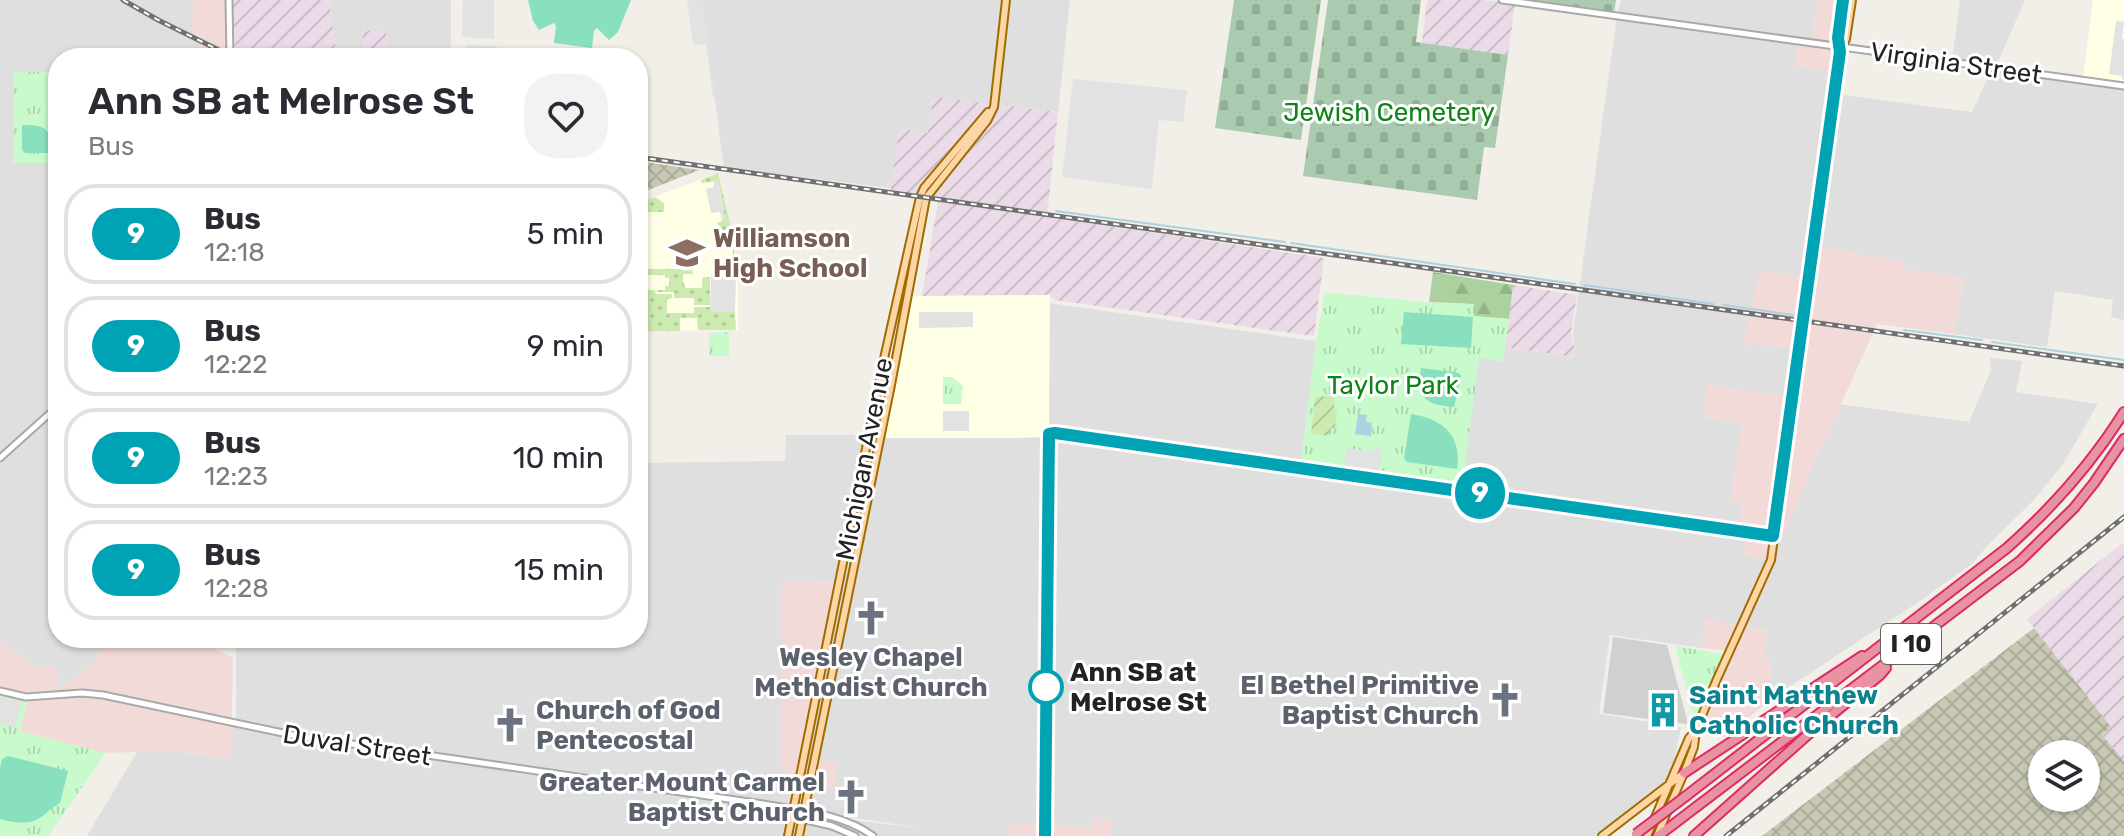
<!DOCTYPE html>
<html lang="en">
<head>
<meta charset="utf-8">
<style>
  :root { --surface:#fff; --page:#f2f2f3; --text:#2b2b33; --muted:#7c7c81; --line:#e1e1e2 }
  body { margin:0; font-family:Rubik,sans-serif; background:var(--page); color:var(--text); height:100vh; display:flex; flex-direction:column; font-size:30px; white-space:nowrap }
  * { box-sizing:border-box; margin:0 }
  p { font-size:26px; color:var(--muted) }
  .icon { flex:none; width:44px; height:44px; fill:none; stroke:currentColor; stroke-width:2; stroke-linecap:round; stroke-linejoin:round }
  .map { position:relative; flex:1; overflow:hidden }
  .details { position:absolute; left:48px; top:48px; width:600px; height:600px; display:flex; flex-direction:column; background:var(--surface); border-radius:32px; box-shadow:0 2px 6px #0004 }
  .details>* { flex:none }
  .badge { padding:0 16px; border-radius:26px; font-size:28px; line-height:52px }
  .fabs { position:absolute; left:2028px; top:740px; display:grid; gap:16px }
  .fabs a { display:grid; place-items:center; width:72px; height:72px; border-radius:50%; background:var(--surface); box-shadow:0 2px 6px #0004; font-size:40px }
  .map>.badge { position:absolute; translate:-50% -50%; box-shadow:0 0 0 4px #fff }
  .round { display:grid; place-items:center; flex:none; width:84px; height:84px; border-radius:32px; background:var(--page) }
  .overview { display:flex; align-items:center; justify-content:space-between; height:136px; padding:0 40px }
  h1 { font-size:38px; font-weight:600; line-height:60px }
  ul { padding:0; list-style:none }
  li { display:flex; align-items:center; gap:24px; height:100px; margin:0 16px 12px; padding:0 24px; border:4px solid var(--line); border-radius:32px }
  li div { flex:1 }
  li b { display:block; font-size:30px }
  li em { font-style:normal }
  li .badge { min-width:88px; font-weight:700; text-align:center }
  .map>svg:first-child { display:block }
  .residential { fill:#e0dfdf }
  .commercial { fill:#f2dad9 }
  .industrial { fill:url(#industrial-furrows) }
  .education { fill:#ffffe5 }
  .religious { fill:#d0d0d0 }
  .construction { fill:url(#construction-cross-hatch); fill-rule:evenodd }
  .grass { fill:url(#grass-dots) }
  .forest { fill:url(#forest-firs) }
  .cemetery { fill:url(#cemetery-stones) }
  .park { fill:url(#park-tufts) }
  .garden { fill:url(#garden-furrows) }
  .pitch { fill:#88e0be }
  .parking { fill:#e2e2e2 }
  .water { fill:#aad3df }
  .pier { fill:#fff }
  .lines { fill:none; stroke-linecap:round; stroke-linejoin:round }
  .stream { stroke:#aad3df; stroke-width:2 }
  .minor-casing { stroke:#a9a9a9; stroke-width:9 }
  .major-casing { stroke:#a06b00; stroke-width:10 }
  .highway-casing { stroke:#dc2a67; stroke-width:12 }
  .minor { stroke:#fff; stroke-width:5 }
  .major { stroke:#fcd6a4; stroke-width:6 }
  .highway { stroke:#e892a2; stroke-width:8 }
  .rail-casing { stroke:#707070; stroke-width:5 }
  .rail { stroke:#fff; stroke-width:2; stroke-dasharray:6; stroke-linecap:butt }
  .highway-bridge-casing { stroke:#dc2a67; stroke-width:12; stroke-linecap:butt }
  .highway-bridge { stroke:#e892a2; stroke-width:8 }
  .line-casing { stroke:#fff; stroke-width:18 }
  .line { stroke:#00a3b4; stroke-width:12 }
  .stop-dot { fill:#fff; stroke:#00a3b4; stroke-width:4 }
  .labels { text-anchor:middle; stroke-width:6; stroke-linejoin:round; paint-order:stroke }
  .shield { fill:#fff; stroke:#646464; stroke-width:2 }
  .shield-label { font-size:24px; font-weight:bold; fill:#222 }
  .street-label { font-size:26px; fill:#222; stroke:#fff }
  .park-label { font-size:26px; fill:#0c8416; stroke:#fff }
  .education-label { font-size:26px; font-weight:bold; fill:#785e54; stroke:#fff; text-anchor:start }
  .worship-label { font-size:26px; font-weight:bold; fill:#5b616d; stroke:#fff; text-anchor:end }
  .stop-label { font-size:26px; font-weight:bold; fill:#222; stroke:#fff; text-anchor:start }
  .culture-label { font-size:26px; font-weight:bold; fill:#0d838f; stroke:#fff; text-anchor:start }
</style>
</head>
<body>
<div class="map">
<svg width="2124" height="836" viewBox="0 0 2124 836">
  <defs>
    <pattern id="industrial-furrows" width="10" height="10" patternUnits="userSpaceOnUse" patternTransform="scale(2)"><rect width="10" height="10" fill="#ebdbe8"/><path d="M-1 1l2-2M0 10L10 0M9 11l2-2" fill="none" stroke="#c9bcc7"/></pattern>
    <pattern id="construction-cross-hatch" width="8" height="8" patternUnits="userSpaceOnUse" patternTransform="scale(2)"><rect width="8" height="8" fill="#c7c7b4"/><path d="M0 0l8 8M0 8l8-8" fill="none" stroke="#abab9a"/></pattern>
    <pattern id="grass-dots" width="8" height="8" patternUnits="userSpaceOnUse" patternTransform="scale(2)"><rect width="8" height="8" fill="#cdebb0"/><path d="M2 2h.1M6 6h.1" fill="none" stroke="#b0c997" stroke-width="1.8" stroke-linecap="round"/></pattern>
    <pattern id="forest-firs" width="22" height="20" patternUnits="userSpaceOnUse" patternTransform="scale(2)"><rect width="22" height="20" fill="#add19e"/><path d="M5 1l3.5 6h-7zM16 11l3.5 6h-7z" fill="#95b388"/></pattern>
    <pattern id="cemetery-stones" width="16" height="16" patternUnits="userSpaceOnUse" patternTransform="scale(2)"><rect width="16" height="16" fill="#aacbaf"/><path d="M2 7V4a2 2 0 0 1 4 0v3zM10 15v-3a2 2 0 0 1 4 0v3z" fill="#92ae96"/></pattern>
    <pattern id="park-tufts" width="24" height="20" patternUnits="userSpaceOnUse" patternTransform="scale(2)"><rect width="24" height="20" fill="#c8facc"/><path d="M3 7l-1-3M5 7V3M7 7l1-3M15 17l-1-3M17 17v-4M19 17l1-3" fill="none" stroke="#acd6af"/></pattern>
    <pattern id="garden-furrows" width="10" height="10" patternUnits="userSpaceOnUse" patternTransform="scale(2)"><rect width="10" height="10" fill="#cdebb0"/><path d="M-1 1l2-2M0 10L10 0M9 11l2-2" fill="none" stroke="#b0c997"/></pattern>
  </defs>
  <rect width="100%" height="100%" fill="#f2efe9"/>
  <path class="residential" d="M0,0H193L192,32L201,36L200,58H58V638H106L103,641L97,660L58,692L34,667L0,639Z
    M329,0H451V47L422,58H388L386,30L362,32L365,58H337Z
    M701,0H1070L1058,112L933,98L928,134L899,130L892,188L724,168Z
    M1621,0H1818L1812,39L1794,66L1832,72L1835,94L1972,112L1993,67L2124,86V320L2111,317L2113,300L2055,291L2047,347L1954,334L1964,278L1902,269L1905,263L1818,247L1814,278L1743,344L1795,348L1788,398L1708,385L1703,417L1743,423L1730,502L1742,504L1748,529L1744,555L1839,404L1969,422L1991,370L1990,358L2022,361L2016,392L2098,404L2063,464L2035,499L1988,545L1973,563L1917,603L1781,692L1770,686L1763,658L1767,630L1705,620L1702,648L1610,635L1599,714L1681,727L1670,784L1603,836H1111L1112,820L1093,819L1092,828L1050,824H1010V836H800L805,814L926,829L793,808L787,836H87L137,752L173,751L230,759L231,725L300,739L716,800L769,804L236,722V638H638V463L785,461L786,435L1047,434L1049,529V303L1316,341L1301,468L1479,358L1503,361L1505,347L1575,357L1573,333L1617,16Z
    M1960,0H2025L1997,64L1952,60Z"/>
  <path class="commercial" d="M193,0H227L228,58H200L201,36L192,32Z
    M1818,0H1841L1832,72L1794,66L1798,38L1812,39Z
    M1818,246L1905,262L1903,269L1964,278L1954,334L1877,324L1771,560L1744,556L1748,529L1739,527L1742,504L1730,502L1742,423L1703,417L1707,385L1789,397L1795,349L1743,344L1760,270L1813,278Z
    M840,580L804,762H835V788H782V582Z
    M1705,619L1767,630L1763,658L1772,659L1770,686L1781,692L1724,737L1696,730L1728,651L1702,648Z
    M106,638H193L233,658L231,759L173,751L106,753L19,731L0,693V639L34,667H58V691L97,660L103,641Z
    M1093,818L1113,820L1111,836H1010V824H1050L1091,828Z"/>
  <path class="industrial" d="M233,0H329L337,58H250L235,52Z
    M1427,0H1485L1515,4L1508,55L1422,43Z
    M386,30L388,58H365L362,31Z
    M933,97L1058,112L1047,217L1324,258L1314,336L1055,300L1049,295L922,296L938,202L890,195L899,129L928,133Z
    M1513,285L1577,295L1571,333L1576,357L1505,347Z
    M2124,542V761L2102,735L2111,727L2027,619Z"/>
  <path class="education" d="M2093,0H2124V84L2083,78Z
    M718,173L738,264V330L638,331V203Z
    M1050,295L1049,434L1040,437L1019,438H879L908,296Z"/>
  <path class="religious" d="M1613,637L1667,645L1688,723L1686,724L1603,713Z"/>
  <path class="construction" d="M638,161L699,170L638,194Z
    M2034,628L2111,727L2102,735L2124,761V836H1762ZM2042,754H2086V798H2042Z"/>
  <path class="grass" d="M718,173L729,219L738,273L725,272C726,268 729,264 731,260C738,245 725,234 717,223L725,219L718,181L701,183V180Z
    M655,197L664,203V212H638V203Z
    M638,269H692L693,274H683V282L686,288H702V279L704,277H710V305H694V298H674V292H657V290H665V286H669V278H665V275H638Z
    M638,290H655L656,294H672V298L667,299V313H694V307H710L711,312H735L736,330H698L697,318H680V331H638Z"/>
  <path class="forest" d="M1433,272L1513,285L1509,319L1473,316V304L1429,302Z"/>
  <path class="cemetery" d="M1234,0H1321L1301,140L1215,128Z
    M1328,0H1421L1416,42L1508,55L1495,148L1484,147L1477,200L1303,176Z
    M1522,0H1616L1614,13Z"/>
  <path class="park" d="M14,72H58V163H13Z
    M1325,292L1432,303L1474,304V316L1509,319L1503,361L1479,358L1462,489L1300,468L1316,341Z
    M729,332V356H709V333Z
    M943,377H952L963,386L961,404H943Z
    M1675,646L1724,654L1696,717L1694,718Z
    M0,691L29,697L19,731L106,753L48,836H0Z"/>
  <path class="garden" d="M1331,396L1335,398L1334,409L1337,411L1335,428H1330L1329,436L1311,434L1315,397Z"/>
  <path class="pitch" d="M528,0H631L618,32L609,40L597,28L594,31L592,48L554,43L556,26L554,23L539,30L533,21Z
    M22,125C46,125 51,128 52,153H25L22,150Z
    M1404,312L1473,317L1471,348L1401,344Z
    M1421,368L1459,373L1461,376L1454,407C1426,405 1416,399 1421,368Z
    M1411,414C1443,419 1462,435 1457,469L1407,462L1404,458Z
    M8,756L68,771L60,803C53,807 50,810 44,815C30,826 16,823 0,819V768L2,759Z"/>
  <path class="parking" d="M463,0H494V39L462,37Z
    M687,0H702L716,97H713L706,44L693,45Z
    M2116,21L2124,22L2122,38L2124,39V80L2122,79V76L2109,74Z
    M467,45L493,46L538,58H465Z
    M1073,79L1187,90L1183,122L1159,120L1152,189L1062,177Z
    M714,181H718L725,219L722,220L720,212L711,213L706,189L714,187Z
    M711,274H736L735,312H710Z
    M919,312H973V327L919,328Z
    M943,411H969V431H943Z
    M1347,448L1372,452L1373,448L1383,450L1379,473L1344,467Z
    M0,697L23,701L15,728L0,724Z"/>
  <path class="water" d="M1358,414L1367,415L1366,422L1372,423L1371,436L1355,434Z"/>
  <path class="pier" d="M1692,783L1668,836H1635L1641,821Z"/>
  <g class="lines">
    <path class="stream" d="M1056,211L1285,242
      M1291,243L1575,284
      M1584,285L1713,304
      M1724,305L1794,315
      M1904,330L1982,340
      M1992,342L2124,360"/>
    <g class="minor-casing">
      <path id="minor" d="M229,0L230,58
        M1502,0L2124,86
        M0,458L58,406
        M0,691L26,697L82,693L103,695L297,736L763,804C801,811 841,813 873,836
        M732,803L832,826L855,836"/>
    </g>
    <g class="major-casing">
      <path id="major" d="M1841,48L1838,38L1843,0
        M788,836L885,354L920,197L924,188L988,112
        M799,836L891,385L926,198L987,121L994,107L1006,0
        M1602,836L1684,773
        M1647,836L1689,738L1696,730
        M1657,836L1684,773L1694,747L1696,730L1717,679L1771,560L1841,48L1846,39L1852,0"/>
    </g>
    <g class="highway-casing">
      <path id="highway" d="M1684,773L1862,656
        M1686,796L2007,548C2052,508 2092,463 2124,412
        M1658,836L2020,561L2074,508L2094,483L2124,439
        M1694,836L1812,731L1880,675L1886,668"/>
    </g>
    <use href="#minor" class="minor"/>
    <use href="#major" class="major"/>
    <use href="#highway" class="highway"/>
    <g class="rail-casing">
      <path id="rail" d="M123,0L160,21L235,58
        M638,157L2124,366
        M1726,836L2124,517"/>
    </g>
    <use href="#rail" class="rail"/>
    <g class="highway-bridge-casing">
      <path id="highway-bridge" d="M1636,834L1686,796"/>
    </g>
    <use href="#highway-bridge" class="highway-bridge"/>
  </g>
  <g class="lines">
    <g class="line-casing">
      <path id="line" d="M1045,836L1049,434L1055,433L1773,536L1840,52L1838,38L1843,0"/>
    </g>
    <use href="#line" class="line"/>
  </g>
  <defs>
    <g id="school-bare" transform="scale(2.76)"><path d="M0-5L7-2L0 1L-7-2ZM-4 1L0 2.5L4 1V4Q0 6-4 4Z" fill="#8d6e63" stroke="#fff" stroke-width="2.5" paint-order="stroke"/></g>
    <g id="church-bare" transform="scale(2.76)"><path d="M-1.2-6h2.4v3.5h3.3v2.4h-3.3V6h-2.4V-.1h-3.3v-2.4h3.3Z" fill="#6b7280" stroke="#fff" stroke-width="2.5" paint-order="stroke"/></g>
    <g id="building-bare" transform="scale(2.76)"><path d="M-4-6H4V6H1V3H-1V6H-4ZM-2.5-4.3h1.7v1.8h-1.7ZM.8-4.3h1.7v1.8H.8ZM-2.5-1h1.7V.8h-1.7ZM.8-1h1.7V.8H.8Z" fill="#0f9aa8" stroke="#fff" stroke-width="2.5" paint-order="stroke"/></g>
  </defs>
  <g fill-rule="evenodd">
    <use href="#school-bare" x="687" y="253"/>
    <use href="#church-bare" x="871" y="618"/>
    <use href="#church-bare" x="1505" y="700"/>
    <use href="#building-bare" x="1663" y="710"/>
    <use href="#church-bare" x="510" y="725"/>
    <use href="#church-bare" x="851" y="797"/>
  </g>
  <circle class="stop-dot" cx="1046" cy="687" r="16"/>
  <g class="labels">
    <rect class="shield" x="1881" y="624" width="60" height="40" rx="6"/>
    <g class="shield-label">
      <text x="1911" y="652">I 10</text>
    </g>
    <g class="street-label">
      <text transform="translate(1956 63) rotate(8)" y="9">Virginia Street</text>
      <text transform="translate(864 459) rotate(-79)" y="9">Michigan Avenue</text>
      <text transform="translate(357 745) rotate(9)" y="9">Duval Street</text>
    </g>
    <g class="park-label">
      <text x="1389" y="121">Jewish Cemetery</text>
      <text x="1393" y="394">Taylor Park</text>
    </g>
    <g class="education-label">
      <text x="713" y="247">Williamson<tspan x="713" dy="30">High School</tspan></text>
    </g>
    <g class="worship-label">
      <text x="871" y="666" text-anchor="middle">Wesley Chapel<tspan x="871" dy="30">Methodist Church</tspan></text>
      <text x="1479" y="694">El Bethel Primitive<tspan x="1479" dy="30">Baptist Church</tspan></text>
      <text x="536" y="719" text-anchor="start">Church of God<tspan x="536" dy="30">Pentecostal</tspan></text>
      <text x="825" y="791">Greater Mount Carmel<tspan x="825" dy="30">Baptist Church</tspan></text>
    </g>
    <g class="stop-label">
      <text x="1070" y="681">Ann SB at<tspan x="1070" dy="30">Melrose St</tspan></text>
    </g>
    <g class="culture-label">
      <text x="1689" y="704">Saint Matthew<tspan x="1689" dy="30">Catholic Church</tspan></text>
    </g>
  </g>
</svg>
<div class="fabs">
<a><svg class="icon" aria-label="layers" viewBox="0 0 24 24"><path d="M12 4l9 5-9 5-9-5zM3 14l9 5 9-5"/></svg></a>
</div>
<b class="badge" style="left:1480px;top:493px;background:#00a3b4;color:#fff">9</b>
<section class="details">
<div class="overview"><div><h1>Ann SB at Melrose St</h1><p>Bus</p></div><a class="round"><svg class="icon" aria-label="heart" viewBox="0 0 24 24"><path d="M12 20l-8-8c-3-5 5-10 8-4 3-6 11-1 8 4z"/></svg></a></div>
<ul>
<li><span class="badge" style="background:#00a3b4;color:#fff">9</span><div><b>Bus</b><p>12:18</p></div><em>5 min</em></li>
<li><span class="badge" style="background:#00a3b4;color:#fff">9</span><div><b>Bus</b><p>12:22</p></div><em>9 min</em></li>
<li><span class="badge" style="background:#00a3b4;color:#fff">9</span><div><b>Bus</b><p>12:23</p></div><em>10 min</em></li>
<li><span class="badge" style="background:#00a3b4;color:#fff">9</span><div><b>Bus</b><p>12:28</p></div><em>15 min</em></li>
</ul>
</section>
</div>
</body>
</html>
